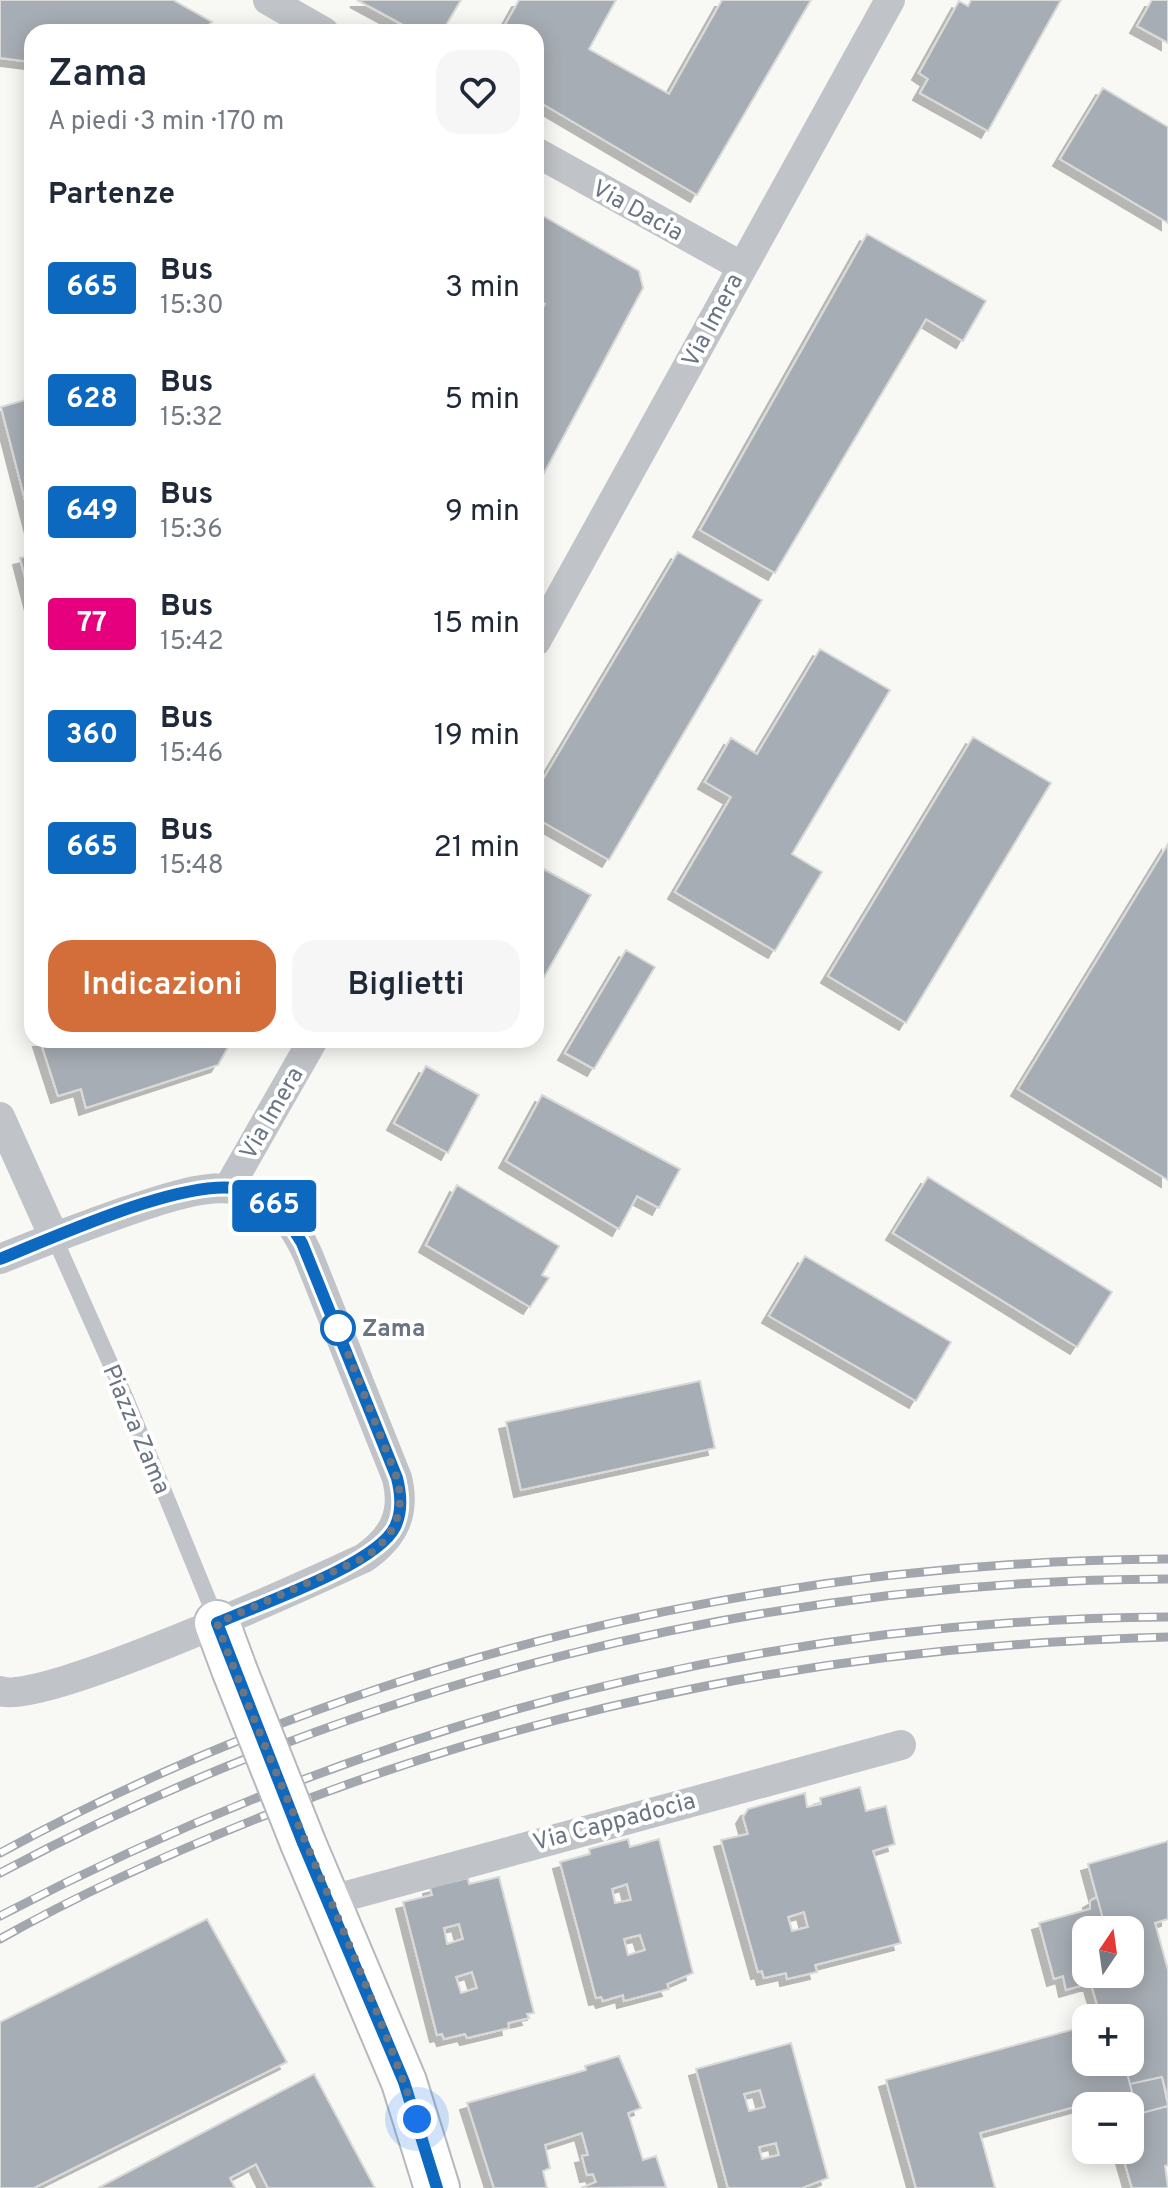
<!DOCTYPE html>
<html lang="it">
<head>
<meta charset="utf-8">
<style>
  :root { --surface:#fff; --page:#f6f6f7; --text:#1f2937; --muted:#747a83; --accent:#d36e3a }
  body { margin:0; font-family:Overpass,sans-serif; background:var(--page); color:var(--text); height:100vh; display:flex; flex-direction:column; font-size:30px; white-space:nowrap }
  * { box-sizing:border-box; margin:0 }
  p { font-size:26px; color:var(--muted) }
  .icon { flex:none; width:44px; height:44px; fill:none; stroke:currentColor; stroke-width:2; stroke-linecap:round; stroke-linejoin:round }
  .map { position:relative; flex:1; overflow:hidden }
  .sheet { position:absolute; left:24px; top:24px; width:520px; height:1024px; display:flex; flex-direction:column; background:var(--surface); border-radius:24px; box-shadow:0 4px 20px #0003 }
  .sheet>* { flex:none }
  .badge { padding:0 16px; border-radius:6px; font-size:28px; line-height:52px }
  .needle { width:52px; rotate:13deg }
  .buttons { position:absolute; left:1072px; top:1916px; display:grid; gap:16px }
  .buttons a { display:grid; place-items:center; width:72px; height:72px; border-radius:16px; background:var(--surface); box-shadow:0 4px 20px #0003; font-size:40px }
  .you { position:absolute; width:40px; height:40px; margin:-20px; border:6px solid #fff; border-radius:50%; background:#1a73e8; box-shadow:0 0 0 12px #1a73e833 }
  .map>.badge { position:absolute; translate:-50% -50%; box-shadow:0 0 0 4px #fff }
  h2 { padding:0 24px; font-size:30px; line-height:72px }
  .round { display:grid; place-items:center; flex:none; width:84px; height:84px; border-radius:24px; background:var(--page) }
  .summary { display:flex; align-items:center; justify-content:space-between; height:136px; padding:0 24px }
  h1 { font-size:38px; font-weight:600; line-height:60px }
  .primary-button { display:flex; gap:16px; margin-top:auto; padding:16px 24px }
  .primary-button a { flex:1; height:92px; border-radius:24px; background:var(--accent); color:#fff; font-size:32px; font-weight:600; line-height:92px; text-align:center }
  .primary-button a+a { background:var(--page); color:var(--text) }
  ul { padding:0; list-style:none }
  li { display:flex; align-items:center; gap:24px; height:112px; padding:0 24px }
  li div { flex:1 }
  li b { display:block; font-size:30px }
  li em { font-style:normal }
  li .badge { min-width:88px; font-weight:700; text-align:center }
  .map>svg:first-child { display:block }
  .building { fill:#a7adb4; stroke:#d9d9d8; stroke-width:2; fill-rule:evenodd; filter:url(#shadow) }
  .lines { fill:none; stroke-linecap:round; stroke-linejoin:round }
  .secondary-casing { stroke:#b5b8bd; stroke-width:48 }
  .lane { stroke:#c0c3c7; stroke-width:16 }
  .street { stroke:#c0c3c7; stroke-width:30 }
  .secondary { stroke:#fff; stroke-width:44 }
  .rail-casing { stroke:#a2a6ad; stroke-width:9 }
  .rail { stroke:#fff; stroke-width:6; stroke-dasharray:18; stroke-linecap:butt }
  .secondary-bridge-casing { stroke:#b5b8bd; stroke-width:48; stroke-linecap:butt }
  .secondary-bridge { stroke:#fff; stroke-width:44 }
  .line-casing { stroke:#fff; stroke-width:18 }
  .line { stroke:#0c69bf; stroke-width:12 }
  .walk { stroke:#6a7584; stroke-width:8; stroke-dasharray:0 14.4 }
  .stop-dot { fill:#fff; stroke:#0c69bf; stroke-width:4 }
  .labels { text-anchor:middle; stroke-width:8; stroke-linejoin:round; paint-order:stroke }
  .street-label { font-size:24px; fill:#6a7584; stroke:#fff }
  .stop-label { font-size:24px; font-weight:bold; fill:#6a7584; stroke:#fff; text-anchor:start }
</style>
</head>
<body>
<div class="map">
<svg width="1168" height="2188" viewBox="0 0 1168 2188">
  <defs>
    <filter id="shadow"><feDropShadow dx="-7" dy="7" stdDeviation="0" flood-color="#0004"/></filter>
  </defs>
  <rect width="100%" height="100%" fill="#f8f8f5"/>
  <path class="building" d="M0,0H173L212,22L201,32H32V62L0,58Z
    M357,0H461L442,32H416Z
    M519,0H616L589,49L669,94L722,0H811L697,195L536,100V32H501Z
    M971,0H1061L988,131L920,93L928,79L919,73L959,1L968,6Z
    M1152,0H1168V43L1137,26Z
    M1103,88L1168,127V223L1060,159Z
    M536,212L639,271L643,288L544,473L536,468V320L545,304L536,299Z
    M867,234L986,301L963,341L926,319L775,573L700,530Z
    M32,398V527L1,407Z
    M678,552L762,600L609,860L536,818V791Z
    M32,555V604L20,558Z
    M820,649L890,690L792,854L822,872L775,951L675,892L731,797L705,782L731,738L757,754Z
    M973,737L1051,783L906,1023L828,976Z
    M1168,844V1180L1018,1089Z
    M536,865L591,895L536,991Z
    M626,950L655,967L594,1069L565,1053Z
    M40,1040H88L89,1044L104,1040H232L218,1065L86,1108L81,1089L58,1096Z
    M426,1066L479,1095L448,1153L394,1123Z
    M542,1095L680,1169L659,1208L637,1196L619,1229L506,1161Z
    M928,1177L1112,1292L1077,1347L893,1233Z
    M457,1185L559,1246L542,1275L549,1278L530,1307L426,1245Z
    M805,1256L951,1342L916,1401L769,1316Z
    M700,1381L715,1448L521,1490L506,1422Z
    M860,1787L866,1811L886,1806L895,1844L873,1851L901,1943L815,1965L817,1972L787,1979L786,1973L764,1978L762,1971L758,1972L721,1840L748,1834L743,1817L748,1809L805,1793L807,1807L821,1804L820,1798ZM804,1912L808,1927L792,1931L788,1917Z
    M628,1839L630,1847L659,1839L693,1973L667,1984L669,1989L624,2001L623,1995L603,2001L601,1997L596,1998L560,1862L590,1854L589,1849ZM627,1884L631,1900L615,1903L612,1889ZM640,1935L645,1950L628,1955L624,1939Z
    M1168,1841V1919L1155,1923L1168,1970V2099L1162,2077L1130,2084L1124,2062L1114,2065L1113,2062H1130V2018H1101L1088,1974H1130V1930H1106L1088,1864Z
    M499,1877L534,2013L527,2014L529,2018L508,2023L509,2028L467,2038L465,2034L444,2039L442,2034L437,2035L403,1902L432,1895L430,1887L468,1878L469,1884ZM459,1924L463,1939L447,1944L444,1928ZM472,1972L477,1988L461,1993L456,1977Z
    M1097,1897L1106,1930H1086L1084,1958L1090,1983L1066,1990L1063,1976L1054,1979L1039,1923L1090,1909V1901Z
    M207,1919L287,2062L34,2188H0V2022Z
    M1086,2026V2062H1124L1138,2114L1168,2106V2165L1165,2166L1168,2188H1132L1121,2150H1130V2106H1110L1107,2098L980,2133L995,2188H916L886,2080Z
    M791,2043L828,2178L802,2188H728L696,2069ZM760,2090L765,2107L749,2111L744,2094ZM776,2143L779,2155L762,2159L759,2147Z
    M619,2056L641,2108L628,2113L643,2160L656,2156L666,2187L581,2188L596,2182L593,2174L587,2175L582,2156L588,2155L582,2133L545,2145L550,2168L543,2171L547,2188H494L467,2103L586,2070L585,2066Z
    M314,2074L375,2188H268L256,2164L230,2178L235,2188H98Z
    M1162,2077L1168,2106L1138,2114L1130,2084Z"/>
  <g class="lines">
    <g class="secondary-casing">
      <path id="secondary" d="M217,1623L234,1669
        M303,1843L404,2082L437,2188"/>
    </g>
    <path class="lane" d="M54,1237L127,1401L217,1621"/>
    <path class="street" d="M268,0L324,32
      M536,152L741,266
      M536,641L890,0
      M0,1117L54,1237
      M229,1187L313,1040
      M0,1259C42,1242 84,1226 127,1211C204,1185 267,1163 308,1255L397,1478C406,1514 393,1538 364,1558C312,1582 39,1707 0,1691
      M328,1901L901,1745"/>
    <use href="#secondary" class="secondary"/>
    <g class="rail-casing">
      <path id="rail" d="M0,1853C357,1659 763,1561 1168,1559
        M0,1873C359,1682 761,1580 1168,1579
        M0,1916C366,1725 754,1619 1168,1617
        M0,1939C85,1891 175,1851 266,1815C558,1699 854,1645 1168,1637"/>
    </g>
    <use href="#rail" class="rail"/>
    <g class="secondary-bridge-casing">
      <path id="secondary-bridge" d="M234,1669L303,1843"/>
    </g>
    <use href="#secondary-bridge" class="secondary-bridge"/>
  </g>
  <g class="lines">
    <g class="line-casing">
      <path id="line" d="M0,1259C55,1237 191,1174 245,1190C273,1199 288,1220 302,1243L397,1478C401,1494 403,1511 395,1527C376,1565 260,1604 217,1623L303,1843L404,2082L437,2188"/>
    </g>
    <use href="#line" class="line"/>
    <path class="walk" d="M338,1328L397,1478C406,1514 393,1538 364,1558L217,1623C278,1790 358,1951 417,2119"/>
  </g>
  <circle class="stop-dot" cx="338" cy="1328" r="16"/>
  <g class="labels">
    <g class="street-label">
      <text transform="translate(638 210) rotate(29)" y="8">Via Dacia</text>
      <text transform="translate(712 320) rotate(-62)" y="8">Via Imera</text>
      <text transform="translate(271 1113) rotate(-60)" y="8">Via Imera</text>
      <text transform="translate(137 1429) rotate(67)" y="8">Piazza Zama</text>
      <text transform="translate(614 1821) rotate(-15)" y="8">Via Cappadocia</text>
    </g>
    <g class="stop-label">
      <text x="362" y="1336">Zama</text>
    </g>
  </g>
</svg>
<div class="buttons">
<a><svg class="needle" viewBox="-14 -14 28 28"><path d="M0-13l5 13h-10z" fill="#e53935"/><path d="M0 13l5-13h-10z" fill="#747a83"/></svg></a>
<a>+</a>
<a>−</a>
</div>
<div class="you" style="left:417px;top:2119px"></div>
<b class="badge" style="left:274px;top:1206px;background:#0c69bf;color:#fff">665</b>
<section class="sheet">
<div class="summary"><div><h1>Zama</h1><p>A piedi · 3 min · 170 m</p></div><a class="round"><svg class="icon" aria-label="heart" viewBox="0 0 24 24"><path d="M12 20l-8-8c-3-5 5-10 8-4 3-6 11-1 8 4z"/></svg></a></div>
<h2>Partenze</h2>
<ul>
<li><span class="badge" style="background:#0c69bf;color:#fff">665</span><div><b>Bus</b><p>15:30</p></div><em>3 min</em></li>
<li><span class="badge" style="background:#0c69bf;color:#fff">628</span><div><b>Bus</b><p>15:32</p></div><em>5 min</em></li>
<li><span class="badge" style="background:#0c69bf;color:#fff">649</span><div><b>Bus</b><p>15:36</p></div><em>9 min</em></li>
<li><span class="badge" style="background:#e6007e;color:#fff">77</span><div><b>Bus</b><p>15:42</p></div><em>15 min</em></li>
<li><span class="badge" style="background:#0c69bf;color:#fff">360</span><div><b>Bus</b><p>15:46</p></div><em>19 min</em></li>
<li><span class="badge" style="background:#0c69bf;color:#fff">665</span><div><b>Bus</b><p>15:48</p></div><em>21 min</em></li>
</ul>
<div class="primary-button"><a>Indicazioni</a><a>Biglietti</a></div>
</section>
</div>
</body>
</html>
